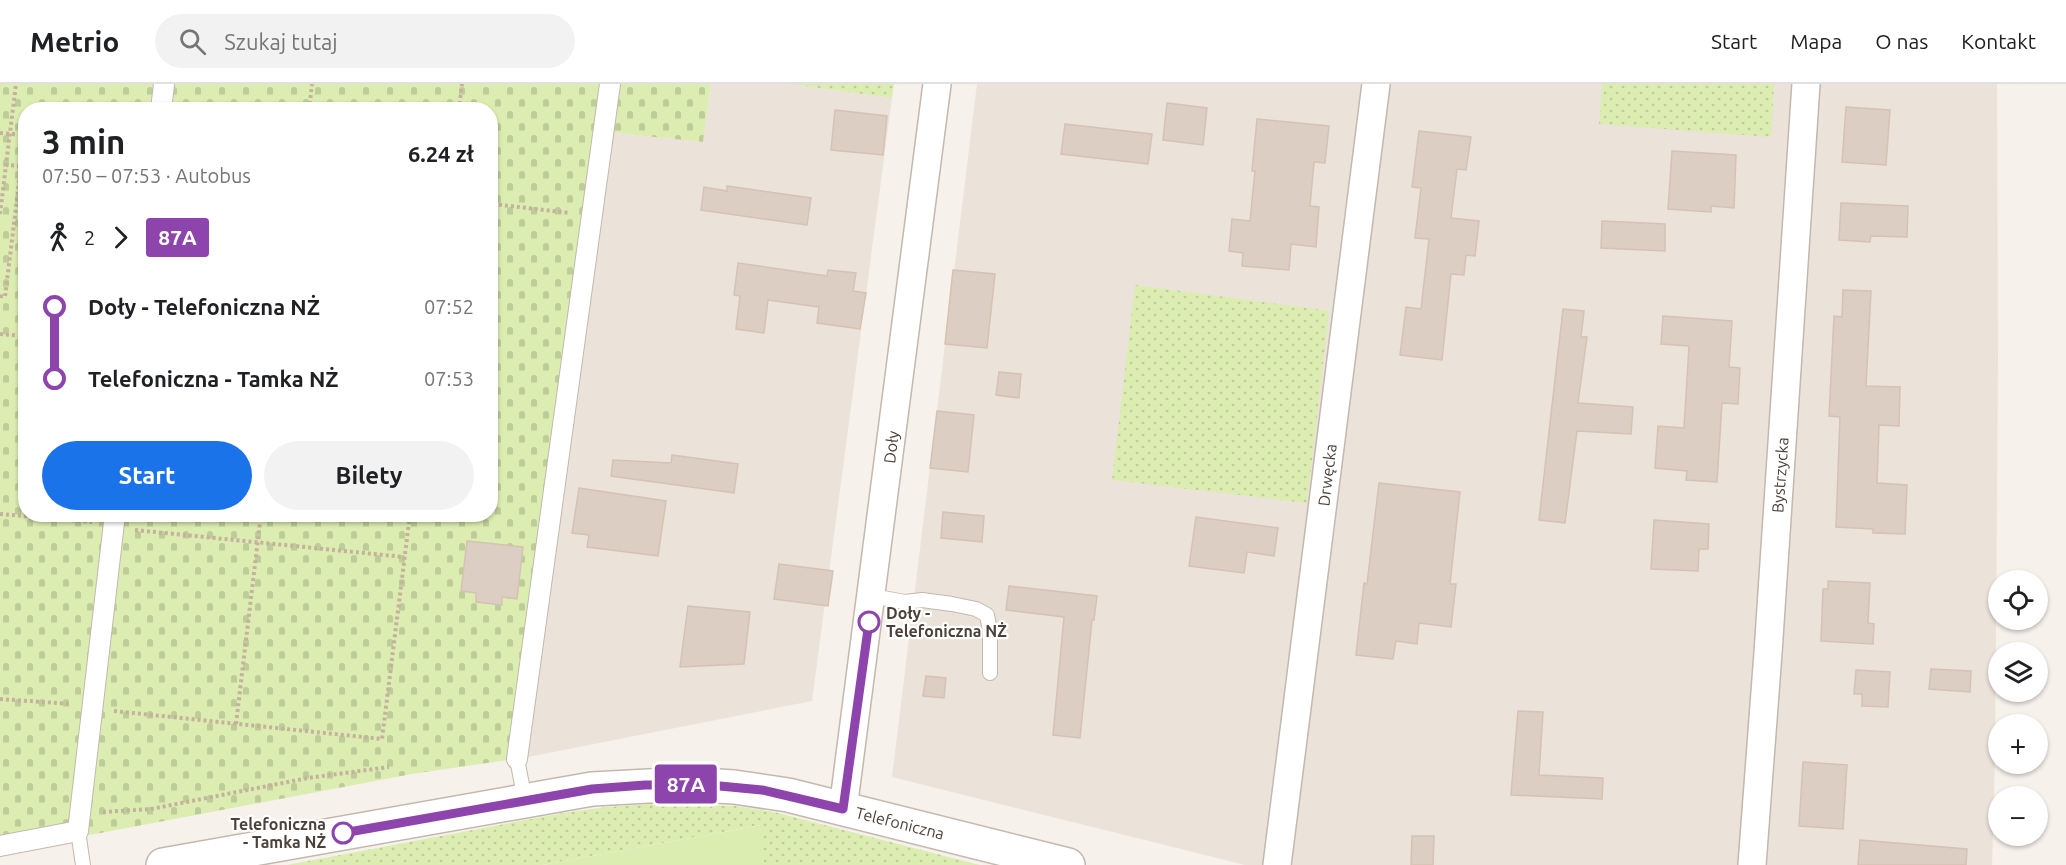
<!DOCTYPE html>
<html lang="pl">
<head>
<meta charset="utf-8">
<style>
  :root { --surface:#fff; --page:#f2f2f2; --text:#202124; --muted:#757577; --line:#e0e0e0; --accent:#1a73e8 }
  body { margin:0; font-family:Ubuntu,sans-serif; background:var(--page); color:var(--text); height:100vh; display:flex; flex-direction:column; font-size:22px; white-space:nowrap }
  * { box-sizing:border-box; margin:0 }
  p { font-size:20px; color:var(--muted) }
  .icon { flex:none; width:33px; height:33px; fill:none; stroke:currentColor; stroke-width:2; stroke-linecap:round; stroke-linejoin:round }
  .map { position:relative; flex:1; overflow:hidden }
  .sheet { position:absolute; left:18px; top:18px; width:480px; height:420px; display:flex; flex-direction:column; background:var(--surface); border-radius:24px; box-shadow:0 2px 4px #0004 }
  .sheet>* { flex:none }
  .badge { padding:0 12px; border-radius:4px; font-size:21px; line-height:39px }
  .controls { position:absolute; left:1988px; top:486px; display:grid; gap:12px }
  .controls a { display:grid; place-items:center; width:60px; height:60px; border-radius:50%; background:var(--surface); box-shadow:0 2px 4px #0004; font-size:30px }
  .map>.badge { position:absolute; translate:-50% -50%; box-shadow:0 0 0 3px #fff }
  .legs { display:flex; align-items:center; gap:9px; height:66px; padding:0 24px; font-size:20px }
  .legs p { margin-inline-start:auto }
  .summary { display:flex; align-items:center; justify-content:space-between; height:102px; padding:0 24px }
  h1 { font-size:33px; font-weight:600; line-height:45px }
  .button { display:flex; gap:12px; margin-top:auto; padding:12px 24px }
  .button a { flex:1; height:69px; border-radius:36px; background:var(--accent); color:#fff; font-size:24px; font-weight:600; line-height:69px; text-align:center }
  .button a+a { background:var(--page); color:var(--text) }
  ul { padding:0 24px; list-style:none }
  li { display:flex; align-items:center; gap:21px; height:72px; font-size:22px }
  li i { display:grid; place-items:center; width:9px; height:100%; margin:0 8px; background:currentColor }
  li i::after { content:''; width:15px; height:15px; margin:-8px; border:4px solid; border-radius:50%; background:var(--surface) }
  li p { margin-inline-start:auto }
  li:first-child i { background:linear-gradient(#0000 50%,currentColor 0) }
  li:last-child i { background:linear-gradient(currentColor 50%,#0000 0) }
  header { display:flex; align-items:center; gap:36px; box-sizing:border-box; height:84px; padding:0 30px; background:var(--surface); border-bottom:2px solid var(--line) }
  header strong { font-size:28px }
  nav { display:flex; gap:33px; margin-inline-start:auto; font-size:21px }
  .search { width:420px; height:54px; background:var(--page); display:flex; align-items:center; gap:15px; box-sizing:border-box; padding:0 21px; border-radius:33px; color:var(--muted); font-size:22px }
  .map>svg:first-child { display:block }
  .residential { fill:#ebe2d9 }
  .grass { fill:url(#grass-dots) }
  .cemetery { fill:url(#cemetery-stones); fill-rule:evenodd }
  .garden { fill:#dcedb1 }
  .building { fill:#dccec2; stroke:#d5c2b2; stroke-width:1.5 }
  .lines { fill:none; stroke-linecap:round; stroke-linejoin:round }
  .service-casing { stroke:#c3b8ad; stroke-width:16 }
  .pedestrian-casing { stroke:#c3b8ad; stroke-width:22 }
  .minor-casing { stroke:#c3b8ad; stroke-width:30 }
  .tertiary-casing { stroke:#c3b8ad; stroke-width:36 }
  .path { stroke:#c6b19d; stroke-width:4; stroke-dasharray:3 3; stroke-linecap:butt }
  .service { stroke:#fff; stroke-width:14 }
  .pedestrian { stroke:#fff; stroke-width:20 }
  .minor { stroke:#fff; stroke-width:27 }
  .tertiary { stroke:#fff; stroke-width:33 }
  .line-1-casing { stroke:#fff; stroke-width:14 }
  .line-1 { stroke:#8e44ad; stroke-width:9 }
  .stop-1-dot { fill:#fff; stroke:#8e44ad; stroke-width:3 }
  .labels { text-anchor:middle; stroke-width:4.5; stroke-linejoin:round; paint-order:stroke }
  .street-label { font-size:16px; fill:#4c4138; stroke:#fff }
  .stop-label { font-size:16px; font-weight:bold; fill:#4c4138; stroke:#fff; text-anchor:start }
</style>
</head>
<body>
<header>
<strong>Metrio</strong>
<div class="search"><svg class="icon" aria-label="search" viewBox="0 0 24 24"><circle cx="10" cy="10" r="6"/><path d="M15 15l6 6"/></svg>Szukaj tutaj</div>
<nav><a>Start</a><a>Mapa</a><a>O nas</a><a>Kontakt</a></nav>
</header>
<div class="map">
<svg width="2066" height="781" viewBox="0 0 2066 781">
  <defs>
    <pattern id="grass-dots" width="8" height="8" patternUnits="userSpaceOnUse" patternTransform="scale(1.5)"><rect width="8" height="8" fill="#dcedb1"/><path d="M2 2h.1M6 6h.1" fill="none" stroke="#becc99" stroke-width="1.8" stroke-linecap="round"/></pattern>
    <pattern id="cemetery-stones" width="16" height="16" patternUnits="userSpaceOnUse" patternTransform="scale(1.5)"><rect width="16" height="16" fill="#dcedb1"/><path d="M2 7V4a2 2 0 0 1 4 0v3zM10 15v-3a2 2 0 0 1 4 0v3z" fill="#becc99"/></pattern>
  </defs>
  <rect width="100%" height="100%" fill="#f7f1eb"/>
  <path class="residential" d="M711,0H789L892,14L812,617L528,673L614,49L703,58Z
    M977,0H1997L1998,275L1995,671L1992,781H1245L892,693Z"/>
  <path class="grass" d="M789,0H894L892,14Z
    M1602,0H1774L1771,53L1599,40Z
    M1135,201L1329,227L1307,419L1112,396Z
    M651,720L735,722L774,728L980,781H764L761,741L542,781H287L563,729L607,723Z"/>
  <path class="cemetery" d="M0,0H711L703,58L614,49L528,673L412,690L0,768ZM26,26H490V430H26Z"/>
  <path class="garden" d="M762,741L764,781H543Z"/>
  <path class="building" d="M1167,19L1207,24L1203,61L1163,56Z
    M1846,23L1890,26L1886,81L1842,78Z
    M835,26L887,32L883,71L831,66Z
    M1257,35L1329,42L1325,79L1314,78L1310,122L1319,123L1316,163L1291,160L1289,186L1242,182L1243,169L1229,167L1232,135L1250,137L1255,87H1252Z
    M1065,40L1152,50L1148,80L1061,70Z
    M1419,47L1471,53L1466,86L1457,85L1451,134L1479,137L1475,172L1466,171L1464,191L1451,190L1442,276L1400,271L1406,223L1421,225L1429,155L1415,154L1421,104L1412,103Z
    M1672,67L1736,71L1734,124L1711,122V128L1668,125Z
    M727,102L811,114L807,141L701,126L704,103L727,107Z
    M1841,119L1908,122L1907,153L1871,152L1870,158L1839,156Z
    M1602,137L1665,140V167L1601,164Z
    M738,179L827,192L828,186L856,189L853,207L866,209L860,245L817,239L819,223L768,216L764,249L736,245L740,212L734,211Z
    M953,186L995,190L987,264L945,260Z
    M1843,206L1871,207L1866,302L1900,303L1899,342L1879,341L1877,399L1907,401L1905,450L1873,449V445L1836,443L1840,333L1829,332L1834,232L1842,233Z
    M1563,225L1584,227L1581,253H1587L1578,319L1633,323L1631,350L1577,347L1565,439L1539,436Z
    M1663,232L1732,237L1729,283L1740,284L1738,320L1722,319L1717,398L1686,396L1687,387L1655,384L1658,342L1684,344L1689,262L1661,260Z
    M999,288L1021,290L1019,314L996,311Z
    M937,327L974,331L968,388L930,384Z
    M672,371L738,380L734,409L611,392L613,376L671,379Z
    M1379,399L1460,408L1450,500H1456L1451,543L1419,539L1417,560L1396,557L1393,575L1356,571L1364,499L1367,500Z
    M579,404L666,417L658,472L587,463L589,451L572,449Z
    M943,428L984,432L982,458L941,454Z
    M1196,433L1278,444L1274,472L1247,468L1244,489L1189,482Z
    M1654,436L1709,440L1708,465H1699L1698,487L1651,485Z
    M467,457L523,463L517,515L502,513V521L476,518V509L461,507Z
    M779,480L833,487L828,522L774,515Z
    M1828,497L1870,499L1868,539L1874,540L1873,560L1821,557L1823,505H1828Z
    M1009,502L1097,512L1094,536H1092L1080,654L1053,651L1064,533L1006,526Z
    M688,522L750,528L744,580L680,583Z
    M1931,585L1971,587L1970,608L1929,605Z
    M1856,586L1890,588L1888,623L1862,622V610H1854Z
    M926,592L946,594L944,614L923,612Z
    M1518,627L1543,628L1539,691L1603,694L1602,715L1511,711Z
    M1803,678L1847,681L1843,745L1799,742Z
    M1412,752H1434L1433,781H1411Z
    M1860,756L1967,765L1966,781H1858Z"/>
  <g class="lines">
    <g class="service-casing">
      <path id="service" d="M872,512L905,518L922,516L952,520L976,525L987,531L990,547V589
        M517,675L525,716
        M78,747L83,781"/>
    </g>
    <g class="pedestrian-casing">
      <path id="pedestrian" d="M161,26L164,0
        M517,675L610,0
        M0,762L78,747L115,430"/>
    </g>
    <g class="minor-casing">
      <path id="minor" d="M843,725L937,0
        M1277,781L1376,0
        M1752,781L1768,569L1806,0"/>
    </g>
    <g class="tertiary-casing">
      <path id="tertiary" d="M163,781L592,705L686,700L734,703L788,711L1068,781"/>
    </g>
    <path class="path" d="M309,26L312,0
      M459,26L462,0
      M0,49L26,51
      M493,120L570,129
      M0,130L16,0
      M0,212L5,213L21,82L6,81
      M0,250L26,252
      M0,430L92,438
      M135,446L404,473
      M0,615L71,620
      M114,627L382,655L410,430
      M236,640L261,430
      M103,728L151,725L308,694L389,683"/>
    <use href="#service" class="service"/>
    <use href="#pedestrian" class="pedestrian"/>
    <use href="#minor" class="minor"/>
    <use href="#tertiary" class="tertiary"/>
  </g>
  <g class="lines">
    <g class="line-1-casing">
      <path id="line-1" d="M343,749L592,705L645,701H709L762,706L843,725L869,538"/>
    </g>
    <use href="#line-1" class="line-1"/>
  </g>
  <g class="stop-1-dot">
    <circle cx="869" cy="538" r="10"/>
    <circle cx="343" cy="749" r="10"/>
  </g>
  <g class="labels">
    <g class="street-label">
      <text transform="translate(891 363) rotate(-83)" y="6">Doły</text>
      <text transform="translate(1327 391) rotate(-83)" y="6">Drwęcka</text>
      <text transform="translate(1780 391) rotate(-86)" y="6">Bystrzycka</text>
      <text transform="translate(900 739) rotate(14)" y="6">Telefoniczna</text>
    </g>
    <g class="stop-label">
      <text x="886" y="535">Doły -<tspan x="886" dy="18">Telefoniczna NŻ</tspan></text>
      <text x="326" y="746" text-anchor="end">Telefoniczna<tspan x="326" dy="18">- Tamka NŻ</tspan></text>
    </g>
  </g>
</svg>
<div class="controls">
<a><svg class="icon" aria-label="locate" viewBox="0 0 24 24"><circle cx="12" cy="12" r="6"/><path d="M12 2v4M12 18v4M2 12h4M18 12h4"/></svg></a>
<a><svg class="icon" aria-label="layers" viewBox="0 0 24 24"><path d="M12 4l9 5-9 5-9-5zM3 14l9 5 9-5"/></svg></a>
<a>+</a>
<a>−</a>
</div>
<b class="badge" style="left:686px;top:700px;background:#8e44ad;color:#fff">87A</b>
<section class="sheet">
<div class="summary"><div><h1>3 min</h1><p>07:50 – 07:53 · Autobus</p></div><b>6.24 zł</b></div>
<div class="legs"><svg class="icon" aria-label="walk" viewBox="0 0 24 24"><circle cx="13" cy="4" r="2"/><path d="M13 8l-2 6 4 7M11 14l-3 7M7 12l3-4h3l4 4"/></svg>2<svg class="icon" aria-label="forward" viewBox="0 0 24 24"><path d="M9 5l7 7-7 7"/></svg><b class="badge" style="background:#8e44ad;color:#fff">87A</b></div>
<ul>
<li><i style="color:#8e44ad"></i><b>Doły - Telefoniczna NŻ</b><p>07:52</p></li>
<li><i style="color:#8e44ad"></i><b>Telefoniczna - Tamka NŻ</b><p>07:53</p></li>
</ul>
<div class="button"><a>Start</a><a>Bilety</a></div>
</section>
</div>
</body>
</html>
